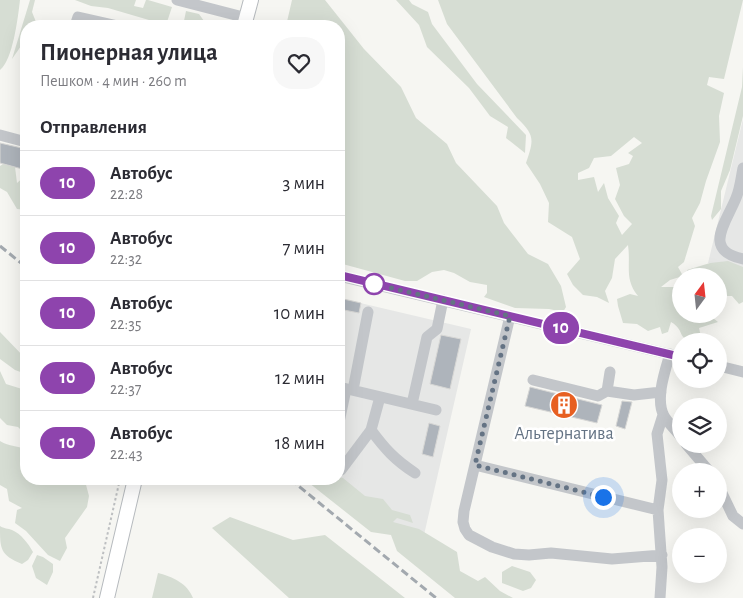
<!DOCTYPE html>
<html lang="ru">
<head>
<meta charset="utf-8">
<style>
  :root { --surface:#fff; --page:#f7f7f7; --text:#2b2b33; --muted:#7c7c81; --line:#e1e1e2 }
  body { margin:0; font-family:"Alegreya Sans",sans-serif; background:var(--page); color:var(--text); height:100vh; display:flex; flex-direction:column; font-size:19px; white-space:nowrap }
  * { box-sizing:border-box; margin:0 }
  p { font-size:16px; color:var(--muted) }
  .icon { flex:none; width:28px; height:28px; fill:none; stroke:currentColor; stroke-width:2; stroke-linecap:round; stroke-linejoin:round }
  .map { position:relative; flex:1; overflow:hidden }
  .side { position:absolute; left:20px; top:20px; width:325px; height:465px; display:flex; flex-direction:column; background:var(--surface); border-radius:20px; box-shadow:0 5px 20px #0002 }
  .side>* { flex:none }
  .badge { padding:0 10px; border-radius:16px; font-size:18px; line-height:32px }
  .needle { width:32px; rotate:15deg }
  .tools { position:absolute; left:672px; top:268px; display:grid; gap:10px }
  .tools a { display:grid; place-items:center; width:55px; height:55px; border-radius:50%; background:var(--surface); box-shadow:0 5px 20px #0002; font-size:25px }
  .you { position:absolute; width:25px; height:25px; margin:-12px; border:4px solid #fff; border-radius:50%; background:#1a73e8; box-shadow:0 0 0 8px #1a73e833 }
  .map>.badge { position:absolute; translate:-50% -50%; box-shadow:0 0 0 2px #fff }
  h2 { padding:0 20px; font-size:19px; line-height:45px }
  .round { display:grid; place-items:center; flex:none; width:52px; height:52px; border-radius:20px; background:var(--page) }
  .headline { display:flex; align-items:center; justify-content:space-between; height:85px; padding:0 20px }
  h1 { font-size:24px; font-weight:700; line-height:38px }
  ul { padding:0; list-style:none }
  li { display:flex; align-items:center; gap:15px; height:65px; padding:0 20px; border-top:1px solid var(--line) }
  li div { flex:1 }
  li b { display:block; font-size:19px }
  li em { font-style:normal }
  li .badge { min-width:55px; font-weight:700; text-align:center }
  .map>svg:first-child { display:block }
  .built { fill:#e6e7e6 }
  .green { fill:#d6ddd3; fill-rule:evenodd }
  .building { fill:#aeb4bb; stroke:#d7d7d5 }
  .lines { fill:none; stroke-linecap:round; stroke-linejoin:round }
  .major-casing { stroke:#b6babe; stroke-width:16 }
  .path { stroke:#bdbfc1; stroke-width:2; stroke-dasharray:2.5 2.5; stroke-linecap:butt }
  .minor { stroke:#c3c6ca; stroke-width:11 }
  .major { stroke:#fff; stroke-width:14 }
  .rail { stroke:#a3a9af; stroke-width:3; stroke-dasharray:8 4; stroke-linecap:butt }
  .line-casing { stroke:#fff; stroke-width:11 }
  .line { stroke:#8e44ad; stroke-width:8 }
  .walk { stroke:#647384; stroke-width:5; stroke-dasharray:0 9 }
  .stop-dot { fill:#fff; stroke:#8e44ad; stroke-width:2.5 }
  .labels { text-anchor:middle; stroke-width:5; stroke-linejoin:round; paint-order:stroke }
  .poi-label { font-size:18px; fill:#647384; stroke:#fff }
</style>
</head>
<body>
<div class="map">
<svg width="743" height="598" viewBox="0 0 743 598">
  <rect width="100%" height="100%" fill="#f6f6f2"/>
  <path class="built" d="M743,119V271L708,263Z
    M339,298L471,329L424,535L405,542L339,479Z"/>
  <path class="green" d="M0,0H20C18,17 13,60 0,70Z
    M30,0H35L32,12L36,22L34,26H26V44L21,46L12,59Z
    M75,0H136L134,6L143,8L146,0H148L172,7L166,25L108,8L91,6Z
    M292,0H325L364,49L401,87L416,118L447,144L456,163L497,206L504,223L528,254L548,264L561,286L566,307L563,312L549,309L515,308L484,297L487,293V285L470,282L454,273L444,270L432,272L417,281H405L339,263V26H286Z
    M396,0H409L412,4L428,12L432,24L477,84L526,135L525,153L506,138L508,127L490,116L469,88L427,47L419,25Z
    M438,0H743L724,79L709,77L707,85L724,93L719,116L720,142L706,181L700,203L692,218L695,226L684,262L678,267L683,276L670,280L661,287H677V301L681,294V314H708L718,322L699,328L702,341C673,341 688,332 671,322L668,332L662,334L660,327L648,331L637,324L623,323L618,306L617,299L630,294L638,296C624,279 631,266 628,245L615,259L612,278L605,291L609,303L597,297L583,295L573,285L567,274L580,259L572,237L548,222L549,203L540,184L526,163C534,140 535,135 517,118L447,24ZM634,137L642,143L628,153L633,156L629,164L616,168L620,185L615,199L624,216L632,224L622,235L616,223L619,216L608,198L604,183L598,192L594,177L578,180V173L589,168L594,158L611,156Z
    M186,11L199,14L204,21L203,26H183Z
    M743,67V116L730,170L721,191V209L712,220L711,216L742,87Z
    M3,164L15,167L17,183L26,175V210L17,209L7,192L0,188V166Z
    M728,261L743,267V302L739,304L732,296H719V290L722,285L719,281V276H690L687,270L710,263Z
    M0,332L26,359V374L15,370L0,359Z
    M0,371L6,384L22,389L26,394V401L21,407L26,410V435L18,427L7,425L0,418Z
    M0,441C8,446 17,446 26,449V479H80L85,481L89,496L87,507L65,538L67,548L60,561L48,555L26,531L15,523L17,510L22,508L9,501L7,489L0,485Z
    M339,477L343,478L365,496L383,499L392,510L410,515L413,523L397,518L393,522L419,529L457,552L460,571L478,581L485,577L500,591L513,598H455L397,551L391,535L371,532L304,479H339Z
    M230,517L293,540L325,535L405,598H289L212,528Z
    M0,526C4,529 8,528 12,530C21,534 28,543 33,552L28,560L22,564C0,555 0,549 0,526Z
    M37,555L43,557L53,564V572L47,585L36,578L32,566Z
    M512,566L530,572L536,580L531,588L523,591L502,583V572Z
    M158,573C173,577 187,583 193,598H152Z"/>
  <path class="building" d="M0,143L26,149V170L0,163Z
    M339,298L361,303L359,313L339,309Z
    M441,335L461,339L450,389L430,384Z
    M530,387L602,405L597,423L525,406Z
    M622,401L632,402L625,429L616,426Z
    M429,423L440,426L433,457L422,454Z"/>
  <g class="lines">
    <g class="major-casing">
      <path id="major" d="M244,26L251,0
        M107,598L135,479"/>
    </g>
    <path class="path" d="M93,598L120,479"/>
    <path class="minor" d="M177,0L247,18
      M75,26L78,17L118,26
      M0,135L26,142
      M743,168C741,178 740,189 736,198C726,223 702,250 743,259
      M339,276L681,357
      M510,316L464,511L463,522L465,529L469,535L492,547L514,554L529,555L551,553L612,559L662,555
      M670,354C665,371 655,399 664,416C668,423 676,430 681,437
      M719,366L743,372
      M533,380L598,396L607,391L610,372
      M339,387L436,410
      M353,390L368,312
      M607,391L634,395L661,392
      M412,404L427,337L437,329L443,300
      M339,422L346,389
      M371,430C385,449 395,460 415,473
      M686,444L709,471
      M475,465L658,510
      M341,470L371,430L380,397
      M719,487L733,516L743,524
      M660,598L662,567L658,510L662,480L657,434L663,415"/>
    <use href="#major" class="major"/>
    <path class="rail" d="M0,246L26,267
      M290,479L436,598"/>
  </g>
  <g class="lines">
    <g class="line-casing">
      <path id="line" d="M339,275L681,357"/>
    </g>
    <use href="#line" class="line"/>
    <path class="walk" d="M374,284L510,316L475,465L603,497"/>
  </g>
  <defs>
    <g id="building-disc" transform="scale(1.4375)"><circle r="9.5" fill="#e75f21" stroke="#fff"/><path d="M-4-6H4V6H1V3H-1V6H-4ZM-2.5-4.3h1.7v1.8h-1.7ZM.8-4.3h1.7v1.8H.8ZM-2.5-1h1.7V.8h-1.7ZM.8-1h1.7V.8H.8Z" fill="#fff"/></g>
  </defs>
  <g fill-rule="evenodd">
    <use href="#building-disc" x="564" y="405"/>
  </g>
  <circle class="stop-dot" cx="374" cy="284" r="10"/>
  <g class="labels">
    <g class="poi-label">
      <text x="564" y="439">Альтернатива</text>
    </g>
  </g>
</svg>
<div class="tools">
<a><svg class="needle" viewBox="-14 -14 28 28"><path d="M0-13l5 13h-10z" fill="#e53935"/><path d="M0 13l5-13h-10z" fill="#7c7c81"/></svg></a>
<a><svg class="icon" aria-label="locate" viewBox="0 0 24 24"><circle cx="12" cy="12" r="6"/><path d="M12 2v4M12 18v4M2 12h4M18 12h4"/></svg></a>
<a><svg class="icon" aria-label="layers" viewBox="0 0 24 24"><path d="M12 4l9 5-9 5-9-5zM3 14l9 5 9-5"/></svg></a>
<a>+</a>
<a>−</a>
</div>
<div class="you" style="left:603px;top:497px"></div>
<b class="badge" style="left:561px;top:328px;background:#8e44ad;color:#fff">10</b>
<section class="side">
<div class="headline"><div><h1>Пионерная улица</h1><p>Пешком · 4 мин · 260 m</p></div><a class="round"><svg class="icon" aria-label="heart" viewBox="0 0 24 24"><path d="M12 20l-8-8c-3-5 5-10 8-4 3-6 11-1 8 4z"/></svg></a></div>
<h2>Отправления</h2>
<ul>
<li><span class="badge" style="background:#8e44ad;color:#fff">10</span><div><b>Автобус</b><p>22:28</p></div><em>3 мин</em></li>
<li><span class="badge" style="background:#8e44ad;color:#fff">10</span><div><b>Автобус</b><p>22:32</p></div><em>7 мин</em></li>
<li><span class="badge" style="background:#8e44ad;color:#fff">10</span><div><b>Автобус</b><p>22:35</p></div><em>10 мин</em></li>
<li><span class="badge" style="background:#8e44ad;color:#fff">10</span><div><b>Автобус</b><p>22:37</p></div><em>12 мин</em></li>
<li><span class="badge" style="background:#8e44ad;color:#fff">10</span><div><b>Автобус</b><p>22:43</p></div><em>18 мин</em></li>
</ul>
</section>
</div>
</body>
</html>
